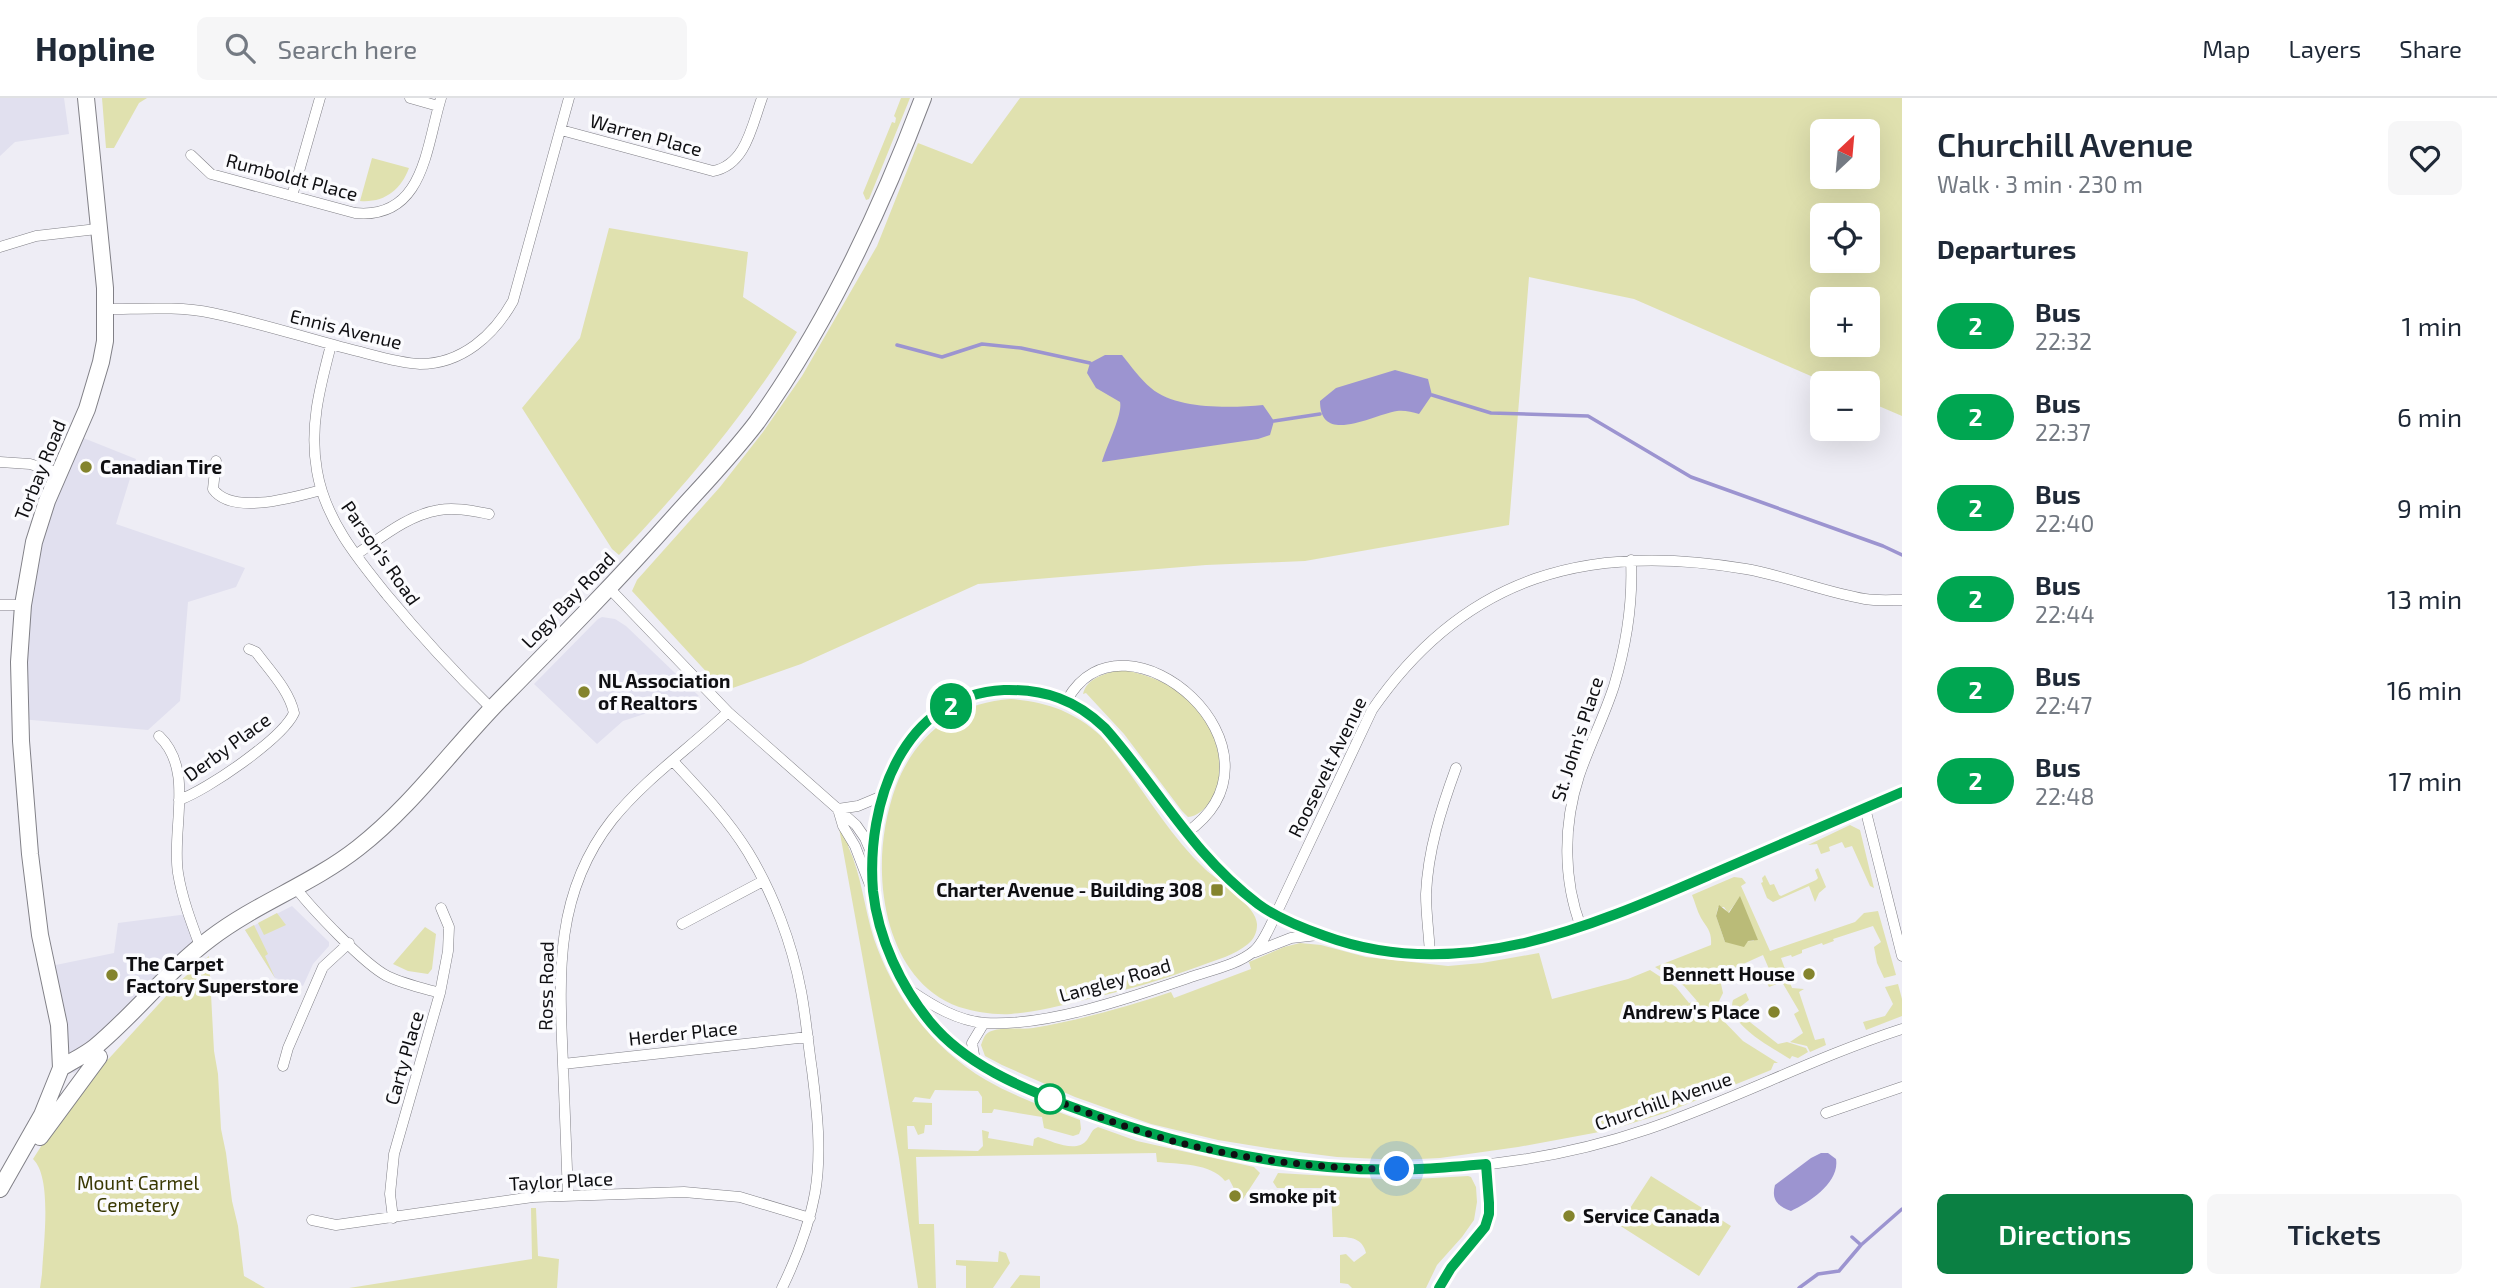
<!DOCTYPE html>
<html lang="en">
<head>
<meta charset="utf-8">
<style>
  :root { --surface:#fff; --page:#f6f6f7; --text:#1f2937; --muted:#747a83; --line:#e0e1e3; --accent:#0b8043 }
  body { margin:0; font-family:"Exo 2",sans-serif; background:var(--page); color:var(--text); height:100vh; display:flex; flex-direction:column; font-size:26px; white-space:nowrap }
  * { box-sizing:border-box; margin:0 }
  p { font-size:23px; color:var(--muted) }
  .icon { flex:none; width:38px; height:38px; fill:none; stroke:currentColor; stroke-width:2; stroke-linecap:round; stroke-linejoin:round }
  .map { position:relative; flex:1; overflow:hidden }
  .side { display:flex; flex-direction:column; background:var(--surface); width:595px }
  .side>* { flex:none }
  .badge { padding:0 14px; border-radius:23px; font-size:24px; line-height:46px }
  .needle { width:46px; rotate:26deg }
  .controls { position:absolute; left:1810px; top:21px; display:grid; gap:14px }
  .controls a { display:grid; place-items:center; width:70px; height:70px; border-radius:10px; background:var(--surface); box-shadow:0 7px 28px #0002; font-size:35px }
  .you { position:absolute; width:35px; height:35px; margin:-18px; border:5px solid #fff; border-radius:50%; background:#1a73e8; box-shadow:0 0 0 10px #1a73e833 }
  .map>.badge { position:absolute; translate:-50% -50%; box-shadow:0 0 0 4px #fff }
  h2 { padding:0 35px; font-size:26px; line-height:63px }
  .round { display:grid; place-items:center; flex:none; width:74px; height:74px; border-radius:10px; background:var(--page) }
  .summary { display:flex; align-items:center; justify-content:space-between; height:119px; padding:0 35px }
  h1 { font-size:33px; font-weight:600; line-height:52px }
  .primary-button { display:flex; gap:14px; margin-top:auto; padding:14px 35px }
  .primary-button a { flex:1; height:80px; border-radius:10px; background:var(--accent); color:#fff; font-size:28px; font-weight:600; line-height:80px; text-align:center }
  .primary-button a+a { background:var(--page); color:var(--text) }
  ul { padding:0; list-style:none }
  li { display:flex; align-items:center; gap:21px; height:91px; padding:0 35px }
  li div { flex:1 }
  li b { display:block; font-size:26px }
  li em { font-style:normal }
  li .badge { min-width:77px; font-weight:700; text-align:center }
  header { display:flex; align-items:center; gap:42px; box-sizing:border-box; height:98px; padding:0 35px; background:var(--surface); border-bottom:2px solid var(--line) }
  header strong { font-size:33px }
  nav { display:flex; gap:38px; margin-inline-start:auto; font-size:24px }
  .search { width:490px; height:63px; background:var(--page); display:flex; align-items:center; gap:18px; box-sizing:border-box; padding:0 24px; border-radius:10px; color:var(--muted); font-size:26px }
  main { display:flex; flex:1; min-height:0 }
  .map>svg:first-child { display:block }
  .built { fill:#e1e0ef }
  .green { fill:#e0e1af; fill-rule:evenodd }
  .forest { fill:#babb78 }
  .water { fill:#9c94d0 }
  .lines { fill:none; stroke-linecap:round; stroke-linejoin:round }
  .stream { stroke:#9c94d0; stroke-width:3.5 }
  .minor-casing { stroke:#818087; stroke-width:11 }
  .primary-casing { stroke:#818087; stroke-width:18 }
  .minor { stroke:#fff; stroke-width:10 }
  .primary { stroke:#fff; stroke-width:16 }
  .line-casing { stroke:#fff; stroke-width:16 }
  .line { stroke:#00a651; stroke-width:10 }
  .walk { stroke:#0f0f12; stroke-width:7; stroke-dasharray:0 12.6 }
  .poi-dot { fill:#84842d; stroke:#fbfbfe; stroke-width:2.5 }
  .stop-dot { fill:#fff; stroke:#00a651; stroke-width:3.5 }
  .labels { text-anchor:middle; stroke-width:7; stroke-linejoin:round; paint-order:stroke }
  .street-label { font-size:19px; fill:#0f0f12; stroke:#fbfbfe }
  .poi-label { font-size:19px; font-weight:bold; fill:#0f0f12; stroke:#fbfbfe; text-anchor:start }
  .park-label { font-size:19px; fill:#393802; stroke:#fbfbfe }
</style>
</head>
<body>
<header>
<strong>Hopline</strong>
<div class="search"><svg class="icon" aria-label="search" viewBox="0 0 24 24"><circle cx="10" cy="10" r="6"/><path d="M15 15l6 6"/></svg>Search here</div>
<nav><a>Map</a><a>Layers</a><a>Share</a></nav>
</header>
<main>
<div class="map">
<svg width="1902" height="1190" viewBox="0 0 1902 1190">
  <rect width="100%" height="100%" fill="#eeedf5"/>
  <path class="built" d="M0,0H64L69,36L15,44L0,58Z
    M76,337L136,361L116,426L245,470L236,489L188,504L180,603L148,632L20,621L27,474Z
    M602,519L615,521L626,528L699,598L623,623L597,646L534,586L598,521Z
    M292,808L329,844V848L313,866L303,888L275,880L245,832Z
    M188,816L200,848L99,959L74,975L61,970L46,869L114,855L118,825Z"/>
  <path class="green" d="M102,0H147L139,5L114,50H106Z
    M901,0H910L869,101L866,102L863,95L892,24L895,25L896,20L894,18Z
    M1020,0H1902V318L1867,303V285H1827L1634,201L1529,179L1509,427L1305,463L1206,467L978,486L801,566L724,593L632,493L637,482L720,389L763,334L802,278L877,148L918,45L972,66ZM1822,33H1867V79H1822ZM1822,117H1867V163H1822ZM1822,201H1867V247H1822Z
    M372,60L409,70C401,92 384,105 360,103Z
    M609,130L748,154L743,199L797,234C746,316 685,388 619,457L612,451L522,310L580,240Z
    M1121,571C1147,577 1174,585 1193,606C1216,631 1231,674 1209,705C1204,712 1197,718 1188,719L1182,713L1124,636L1086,595L1083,596C1087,579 1106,576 1121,571Z
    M1011,601C1046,604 1074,613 1101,638C1137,680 1164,732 1205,771C1218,783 1258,809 1257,827C1257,834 1254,841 1248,846C1235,857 1216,862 1200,868C1162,882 1124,893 1084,902C1060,908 1035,914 1011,916C993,917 976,914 959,909C921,895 901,864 890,828C877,782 880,732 896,688C915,637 957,604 1011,601Z
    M1850,727L1860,732L1874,790L1870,788L1852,748L1845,750L1842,744L1829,749L1830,753L1821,756L1817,746L1808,747Z
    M839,730L851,747L848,748C862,778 864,810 874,841C894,899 933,951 986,982C1015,999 1048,1010 1080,1022L1081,1031L1079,1036L1073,1038L1044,1030L1042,1019L994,1011L992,1015H982V999L978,993L935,992L930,1001L915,999L912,1004L932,1005V1027H925L924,1035L918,1037L914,1028H907L908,1051L978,1053L983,1048L982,1032L989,1034L988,1040L1033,1048L1034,1041L1038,1039C1052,1043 1076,1056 1087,1042C1092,1035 1091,1032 1098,1029L1137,1043L1254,1069L1260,1075L1243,1101L1240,1102L1229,1081L1225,1083C1211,1065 1178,1066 1157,1064L1156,1055L916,1059L919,1126H934L936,1190H918L899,1060Z
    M1818,770L1826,789L1819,795L1815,804L1809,788L1773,804L1767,800L1761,785L1763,784L1762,780L1765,777L1770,787L1774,786L1779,797L1781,798L1816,782L1818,780L1815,772Z
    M1734,779L1742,780L1746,785L1741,788L1770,853L1855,824L1864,815L1878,813L1896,877L1884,880L1877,865L1874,849L1881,844L1873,828L1833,841L1834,843L1823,847L1822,845L1802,852V855L1792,859L1791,857L1781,860L1792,890L1804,891L1799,894L1815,942L1824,940L1826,947L1810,954L1807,948L1790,944L1803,935L1794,916L1799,913L1782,884L1769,889L1767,885L1772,878L1763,857L1719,877L1723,895L1714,913L1743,943L1778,965H1774L1771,972L1665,1015L1610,1032L1518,1049L1440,1060L1400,1062L1337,1059L1274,1051L1218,1042L1151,1026L1075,999L1002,967L985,958L981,947C983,942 984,937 989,934C1002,928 1020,932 1033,930C1080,922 1126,909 1171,894L1174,900L1251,871L1249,864L1284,849L1300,845L1321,847L1366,859L1448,868L1482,865L1539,855L1552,901L1628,881L1650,872L1676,889L1689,905L1697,903L1684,888L1655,869L1711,847C1712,833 1707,830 1701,820C1697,813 1695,804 1692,797ZM1740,799L1754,843L1725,844L1716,818L1718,809H1724L1728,815Z
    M277,815L286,827L264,837L258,825Z
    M254,827L268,856L265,858L275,880L245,832Z
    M425,829L436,836L432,871L428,876L408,873L393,866Z
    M209,858L214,953L218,976L221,1031L226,1055L232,1103L238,1128L244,1178L265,1190H40L42,1176C43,1149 53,1080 33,1061L70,1003L179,884Z
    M1898,886L1902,901V918L1866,932L1863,924L1885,918L1893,906L1885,889Z
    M1746,895L1749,902L1740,909L1746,921L1778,946L1787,944L1806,950L1808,954L1798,960L1792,958L1790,961C1773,950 1725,926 1733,902Z
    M1278,1075L1397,1082L1468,1078L1471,1079L1476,1089L1477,1104L1474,1122L1462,1139L1437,1167L1426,1190H1352L1348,1186L1340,1185V1157L1346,1156L1354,1164L1366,1155C1362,1138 1347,1139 1333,1139L1331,1090H1277L1273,1084Z
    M1651,1078L1731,1128L1699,1178L1619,1127Z
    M531,1110H536L538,1158L559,1161L557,1190H349L532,1161Z
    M999,1153L1006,1155L1010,1165L993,1190H966V1168L956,1167V1162L998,1164Z
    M1020,1177L1040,1178V1190H1010Z"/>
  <path class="forest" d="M1740,798L1758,842L1748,843L1744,849L1725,844L1716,818L1719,807L1729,815Z"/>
  <path class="water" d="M1105,257H1122C1131,268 1140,281 1151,290C1176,312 1232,310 1263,307L1274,323L1270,337L1258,341L1102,364C1106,349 1123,316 1120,304L1096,290L1087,275L1090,265Z
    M1395,272L1428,281L1432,297L1419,316C1412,314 1404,312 1397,313C1372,317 1320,348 1320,303L1336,290Z
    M1821,1055H1828L1836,1061C1840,1084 1810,1104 1791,1113C1778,1108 1771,1102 1775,1087L1811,1060Z"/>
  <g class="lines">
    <path class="stream" d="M897,247L942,259L982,246L1021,250L1090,265
      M1432,297L1491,315L1588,318L1691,379L1883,448L1902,457
      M1274,323L1320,316
      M1852,1139L1861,1147
      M1799,1190L1818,1176L1839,1173L1861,1147L1902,1111"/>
    <g class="minor-casing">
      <path id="minor" d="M410,0L438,8
        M561,32L713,73C746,67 752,27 762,0
        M191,57L211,76L355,115C424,122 426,49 441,0
        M292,98L320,0
        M0,149L36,138L97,131
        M106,211C141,211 178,208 212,215C261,225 309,241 357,253C377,258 399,265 420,266C462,266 494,237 513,203L569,0
        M331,247C320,289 309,329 317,373C325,421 357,460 387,497C420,537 454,574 492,611
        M216,363L213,391C232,418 295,399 321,392
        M0,364L30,366L59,375
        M357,456C382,439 408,417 439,412C455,409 473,413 489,416
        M609,490L728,614L856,727L865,740L871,754
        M0,507H23
        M1067,602C1124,499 1303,653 1186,735
        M159,638C195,672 171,731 178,775C182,800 191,824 200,848
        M673,663C700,692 727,720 748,754C773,795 792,845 801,893C806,919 808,946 812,972C817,1012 822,1055 815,1095C809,1128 797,1159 782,1190
        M1902,694C1833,723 1765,753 1697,783C1617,817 1537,852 1448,856C1357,859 1277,830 1212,766C1147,702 1112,584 1003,592C901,601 862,709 874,798C881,843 901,887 929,922C965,967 1023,990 1076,1010C1258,1079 1462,1094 1648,1031C1734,1002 1815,959 1902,931
        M179,702C207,692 282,641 294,615C289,592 270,573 256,554L249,551
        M1865,710L1902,858
        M838,711L843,728L855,748L870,787
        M838,711L858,708L882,698
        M295,789C312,811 364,866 387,878C404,886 422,890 440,895
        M682,826L763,783
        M1581,829C1563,782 1563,727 1579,678C1589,648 1604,619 1614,588C1626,548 1633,505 1631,462
        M1255,854L1291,840L1318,837
        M1430,856C1429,836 1426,816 1426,796C1428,752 1441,711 1456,670
        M911,893C933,908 958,923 985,925C1048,929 1135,898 1194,878C1212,872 1239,866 1254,853C1264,844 1270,828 1276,816L1372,612C1465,477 1589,444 1746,471C1786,478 1824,494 1865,501C1877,503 1890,502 1902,502
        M975,963L972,945L984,925
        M563,966L808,939
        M283,968L288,950L323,869L349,845
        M1826,1015L1902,989
        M568,1098C566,1054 565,1010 563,966C559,877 554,796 612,722C645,681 690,650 728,614
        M393,1120L390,1096L394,1056L440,895L448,853L449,829L441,810
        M312,1122L336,1127L533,1099L684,1094L740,1099L810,1120
        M1439,1190L1451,1170L1485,1129L1489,1116V1105L1486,1066"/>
    </g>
    <g class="primary-casing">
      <path id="primary" d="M61,970C72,963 85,957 95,949C136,915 168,872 211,840C257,805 312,786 358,750C412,708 452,651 500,602C559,542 618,482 674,419C702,388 732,357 757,324C828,225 880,114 923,0
        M40,1039L99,959
        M0,1091L42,1017L61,970L59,927L40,837L30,756L21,643L19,564L23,507L34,444L47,403L87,311L101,264L105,243V190L86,0"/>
    </g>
    <use href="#minor" class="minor"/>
    <use href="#primary" class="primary"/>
  </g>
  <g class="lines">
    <g class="line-casing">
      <path id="line" d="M1439,1190L1451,1170L1485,1129L1489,1116V1105L1486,1066C1463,1068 1441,1070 1419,1071C1298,1076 1181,1050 1069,1008C1020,989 965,966 931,925C901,889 878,840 873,793C866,706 902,597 1004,592C1045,591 1076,602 1105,630C1159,691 1191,755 1258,806C1277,820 1302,830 1325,838C1459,887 1590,829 1712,776C1776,749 1839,721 1902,694"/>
    </g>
    <use href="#line" class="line"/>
    <path class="walk" d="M1050,1001L1046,999C1088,1015 1130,1031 1173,1043C1246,1062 1321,1071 1397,1071"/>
  </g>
  <g class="poi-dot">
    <circle cx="86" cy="369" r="7"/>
    <circle cx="584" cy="594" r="7"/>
    <rect x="1210" y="785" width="14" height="14" rx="3.5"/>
    <circle cx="1809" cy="876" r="7"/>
    <circle cx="112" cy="877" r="7"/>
    <circle cx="1774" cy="914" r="7"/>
    <circle cx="1235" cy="1098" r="7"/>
    <circle cx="1569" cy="1118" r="7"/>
  </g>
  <circle class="stop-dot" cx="1050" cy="1001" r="14"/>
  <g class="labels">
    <g class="street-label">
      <text transform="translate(646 37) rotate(15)" y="7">Warren Place</text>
      <text transform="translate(292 79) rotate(15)" y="7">Rumboldt Place</text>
      <text transform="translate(346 231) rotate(14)" y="7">Ennis Avenue</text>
      <text transform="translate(40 372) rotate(-68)" y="7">Torbay Road</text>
      <text transform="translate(381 455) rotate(55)" y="7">Parson's Road</text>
      <text transform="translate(568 502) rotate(-46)" y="7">Logy Bay Road</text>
      <text transform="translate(1577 641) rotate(-72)" y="7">St. John's Place</text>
      <text transform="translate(227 649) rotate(-36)" y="7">Derby Place</text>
      <text transform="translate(1327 669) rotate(-64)" y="7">Roosevelt Avenue</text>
      <text transform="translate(1115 882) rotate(-16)" y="7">Langley Road</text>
      <text transform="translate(546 888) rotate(-89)" y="7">Ross Road</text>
      <text transform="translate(683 935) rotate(-6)" y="7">Herder Place</text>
      <text transform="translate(404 960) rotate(-74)" y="7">Carty Place</text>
      <text transform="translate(1663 1003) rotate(-19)" y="7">Churchill Avenue</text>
      <text transform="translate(561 1083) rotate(-3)" y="7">Taylor Place</text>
    </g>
    <g class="poi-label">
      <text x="100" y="376">Canadian Tire</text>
      <text x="598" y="590">NL Association<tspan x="598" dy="22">of Realtors</tspan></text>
      <text x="1203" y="799" text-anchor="end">Charter Avenue - Building 308</text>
      <text x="126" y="873">The Carpet<tspan x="126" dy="22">Factory Superstore</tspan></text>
      <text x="1795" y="883" text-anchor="end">Bennett House</text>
      <text x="1760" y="921" text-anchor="end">Andrew's Place</text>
      <text x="1249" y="1105">smoke pit</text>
      <text x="1583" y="1125">Service Canada</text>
    </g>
    <g class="park-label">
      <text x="138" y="1092">Mount Carmel<tspan x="138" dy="22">Cemetery</tspan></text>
    </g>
  </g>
</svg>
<div class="controls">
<a><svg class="needle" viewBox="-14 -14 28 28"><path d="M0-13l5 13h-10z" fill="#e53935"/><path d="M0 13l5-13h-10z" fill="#747a83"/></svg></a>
<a><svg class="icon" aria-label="locate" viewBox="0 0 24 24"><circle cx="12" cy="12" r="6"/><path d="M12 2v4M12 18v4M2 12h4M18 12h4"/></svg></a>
<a>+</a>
<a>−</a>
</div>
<div class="you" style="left:1397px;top:1071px"></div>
<b class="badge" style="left:951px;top:608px;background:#00a651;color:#fff">2</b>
</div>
<section class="side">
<div class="summary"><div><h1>Churchill Avenue</h1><p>Walk · 3 min · 230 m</p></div><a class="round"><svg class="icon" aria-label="heart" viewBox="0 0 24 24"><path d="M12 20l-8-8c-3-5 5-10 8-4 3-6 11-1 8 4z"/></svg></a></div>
<h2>Departures</h2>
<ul>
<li><span class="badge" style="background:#00a651;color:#fff">2</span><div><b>Bus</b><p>22:32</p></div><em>1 min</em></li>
<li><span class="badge" style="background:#00a651;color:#fff">2</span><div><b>Bus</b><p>22:37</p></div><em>6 min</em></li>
<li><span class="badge" style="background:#00a651;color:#fff">2</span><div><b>Bus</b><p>22:40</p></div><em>9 min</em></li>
<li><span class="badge" style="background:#00a651;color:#fff">2</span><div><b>Bus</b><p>22:44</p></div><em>13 min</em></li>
<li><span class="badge" style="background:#00a651;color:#fff">2</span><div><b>Bus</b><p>22:47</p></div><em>16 min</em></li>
<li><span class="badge" style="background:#00a651;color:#fff">2</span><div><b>Bus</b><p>22:48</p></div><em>17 min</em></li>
</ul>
<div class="primary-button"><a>Directions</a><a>Tickets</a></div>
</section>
</main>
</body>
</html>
